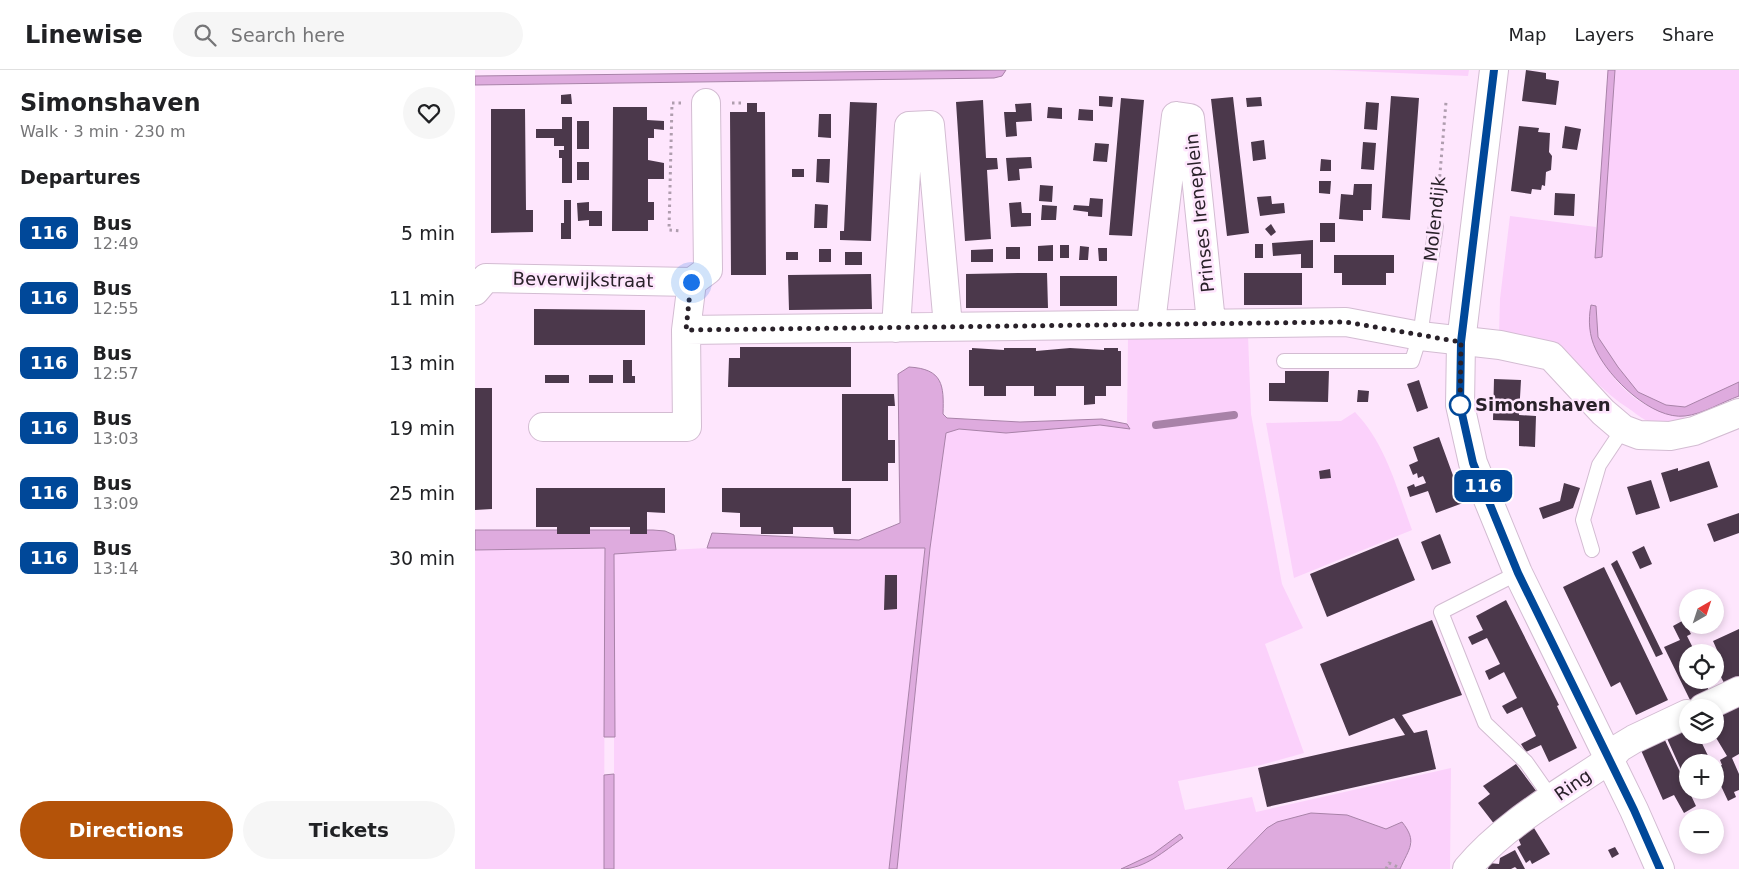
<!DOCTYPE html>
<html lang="en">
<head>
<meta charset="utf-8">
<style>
  :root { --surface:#fff; --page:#f6f6f6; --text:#202124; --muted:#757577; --line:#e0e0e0; --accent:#b45309 }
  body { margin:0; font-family:"DejaVu Sans",sans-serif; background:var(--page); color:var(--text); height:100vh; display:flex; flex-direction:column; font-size:19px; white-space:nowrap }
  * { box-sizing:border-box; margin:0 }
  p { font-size:16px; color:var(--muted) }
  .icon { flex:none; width:28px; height:28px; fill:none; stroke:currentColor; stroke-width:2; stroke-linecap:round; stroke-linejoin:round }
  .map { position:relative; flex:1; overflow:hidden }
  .sheet { display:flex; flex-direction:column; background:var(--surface); width:475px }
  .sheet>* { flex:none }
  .badge { padding:0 10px; border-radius:8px; font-size:18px; line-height:32px }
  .needle { width:32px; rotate:39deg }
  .controls { position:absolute; left:1204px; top:519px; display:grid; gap:10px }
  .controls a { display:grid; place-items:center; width:45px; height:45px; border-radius:50%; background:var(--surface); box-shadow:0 2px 8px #0003; font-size:25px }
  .you { position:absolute; width:25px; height:25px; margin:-12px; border:4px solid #fff; border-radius:50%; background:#1a73e8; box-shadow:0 0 0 8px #1a73e833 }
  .map>.badge { position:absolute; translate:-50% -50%; box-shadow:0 0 0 2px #fff }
  h2 { padding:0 20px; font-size:19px; line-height:45px }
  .round { display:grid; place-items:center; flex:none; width:52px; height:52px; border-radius:26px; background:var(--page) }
  .headline { display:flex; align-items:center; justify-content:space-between; height:85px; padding:0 20px }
  h1 { font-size:24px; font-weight:800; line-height:38px }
  .action { display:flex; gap:10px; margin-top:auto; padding:10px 20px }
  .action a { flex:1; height:58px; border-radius:30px; background:var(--accent); color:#fff; font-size:20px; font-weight:800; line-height:58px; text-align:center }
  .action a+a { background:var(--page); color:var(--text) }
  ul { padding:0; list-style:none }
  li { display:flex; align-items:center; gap:15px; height:65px; padding:0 20px }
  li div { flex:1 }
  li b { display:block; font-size:19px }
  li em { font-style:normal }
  li .badge { min-width:55px; font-weight:700; text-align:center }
  header { display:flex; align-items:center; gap:30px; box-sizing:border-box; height:70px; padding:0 25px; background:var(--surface); border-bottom:1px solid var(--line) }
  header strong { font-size:24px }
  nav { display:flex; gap:28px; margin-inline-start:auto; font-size:18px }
  .search { width:350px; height:45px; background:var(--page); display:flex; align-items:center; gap:12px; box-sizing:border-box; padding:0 18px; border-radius:28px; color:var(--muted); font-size:19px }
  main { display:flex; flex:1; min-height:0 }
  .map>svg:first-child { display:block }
  .green { fill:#fbd1fb }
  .water { fill:#deabde; stroke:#a882a8 }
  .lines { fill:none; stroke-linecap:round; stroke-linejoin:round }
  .stream { stroke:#a882a8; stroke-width:8 }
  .building { fill:#4b384b }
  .lane-casing { stroke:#d3bcd2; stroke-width:16 }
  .street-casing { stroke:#d3bcd2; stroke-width:30 }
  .secondary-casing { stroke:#d3bcd2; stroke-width:30 }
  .path { stroke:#af9dae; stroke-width:3; stroke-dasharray:2.5 4; stroke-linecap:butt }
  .lane { stroke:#fff; stroke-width:14 }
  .street { stroke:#fff; stroke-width:28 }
  .secondary { stroke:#fff; stroke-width:28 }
  .line-casing { stroke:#fff; stroke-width:11 }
  .line { stroke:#004899; stroke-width:8 }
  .walk { stroke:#292129; stroke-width:5; stroke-dasharray:0 9 }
  .stop-dot { fill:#fff; stroke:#004899; stroke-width:2.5 }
  .labels { text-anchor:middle; stroke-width:5; stroke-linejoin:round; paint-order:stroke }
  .street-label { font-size:18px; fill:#292129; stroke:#fee6fd }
  .stop-label { font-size:18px; font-weight:bold; fill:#292129; stroke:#fee6fd; text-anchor:start }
</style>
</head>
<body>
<header>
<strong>Linewise</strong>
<div class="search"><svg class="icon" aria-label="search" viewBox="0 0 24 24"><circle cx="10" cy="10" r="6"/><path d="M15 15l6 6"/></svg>Search here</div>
<nav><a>Map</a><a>Layers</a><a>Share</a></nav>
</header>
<main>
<section class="sheet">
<div class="headline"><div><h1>Simonshaven</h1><p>Walk · 3 min · 230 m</p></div><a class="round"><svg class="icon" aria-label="heart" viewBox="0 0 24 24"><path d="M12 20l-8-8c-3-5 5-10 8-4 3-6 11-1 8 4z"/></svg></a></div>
<h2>Departures</h2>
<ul>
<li><span class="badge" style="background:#004899;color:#fff">116</span><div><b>Bus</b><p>12:49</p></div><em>5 min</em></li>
<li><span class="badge" style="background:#004899;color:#fff">116</span><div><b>Bus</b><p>12:55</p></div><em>11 min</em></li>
<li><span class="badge" style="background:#004899;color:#fff">116</span><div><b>Bus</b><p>12:57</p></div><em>13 min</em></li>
<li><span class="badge" style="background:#004899;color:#fff">116</span><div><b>Bus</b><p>13:03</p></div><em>19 min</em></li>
<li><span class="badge" style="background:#004899;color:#fff">116</span><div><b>Bus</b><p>13:09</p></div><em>25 min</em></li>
<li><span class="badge" style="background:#004899;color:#fff">116</span><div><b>Bus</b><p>13:14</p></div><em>30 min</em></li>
</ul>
<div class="action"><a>Directions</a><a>Tickets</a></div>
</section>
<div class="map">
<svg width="1264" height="799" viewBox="0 0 1264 799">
  <rect width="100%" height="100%" fill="#fee6fd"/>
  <path class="green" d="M855,0H994L993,6Z
    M1140,0H1264V312L1210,337L1191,335L1163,322L1143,297L1123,267L1121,236L1114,250C1117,281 1138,313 1164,331C1178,340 1193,343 1209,347L1210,355C1199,354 1186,355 1175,352C1168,350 1159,342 1153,338C1101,303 1096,268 1024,263L1025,229L1035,146L1121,157L1120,186L1127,187Z
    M773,265L776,344L807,514L828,558L790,574L829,683L786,695L703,711L710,740L777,727L781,742L976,698L975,799H925L937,773L911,759L872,745L792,758L752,799H658L679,788L708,768L705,764L678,784L646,799H422L455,478L471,363L484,359L531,363L625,355L655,359L652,354L653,267Z
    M880,342C911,374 922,419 937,460L819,508L791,353L866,351Z
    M130,478L129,799H0V480Z
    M232,478H450L414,799H139V483Z"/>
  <path class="water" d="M531,0L527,6L519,8L0,15V6Z
    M1133,0H1140L1127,187L1120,188Z
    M1116,235L1121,236L1123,267L1143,297L1163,322L1191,335L1210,337L1264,312V326C1247,332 1228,344 1210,346C1177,350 1134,308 1121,280C1114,266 1113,250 1116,235Z
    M434,297C468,299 469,315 468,344L472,348L545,352L627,349L652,354L655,359L625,355L531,363L484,359L471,363L455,478L422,799H414L450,478H232L237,463L384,470L425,453L423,304Z
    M0,460H178L190,461L199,465L201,480L139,484L140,667H129L130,478L0,480Z
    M139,704V799H129V705Z
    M836,743L872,745L911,759L927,752C943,772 934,778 925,799H752L792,758L802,752Z
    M705,764L708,768C689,781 670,799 646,799L678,784Z"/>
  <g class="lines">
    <path class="stream" d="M681,355L759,345"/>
  </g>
  <path class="building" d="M1051,0L1071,3V9L1084,11L1081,35L1047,31Z
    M96,24L97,34H86V25Z
    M624,26L638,27L637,37L624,36Z
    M916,26L944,28L935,150L907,148Z
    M758,27L774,163L752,166L736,29Z
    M786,27L787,36L772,37L771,28Z
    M646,28L669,30L657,166L634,165Z
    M508,30L511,88H522L523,99L512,100L516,169L490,171L481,32Z
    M375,32L402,33L396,171L365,170V161H369Z
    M891,32L904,33L902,60L889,59Z
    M272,33H282V42H290L291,205H256L255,42H272Z
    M556,33L557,51L541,52L542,66L531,67L529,42H541L540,34Z
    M138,37H172V50L189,51V60L179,59V68H173V90L189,93V109H173V132H179V150H173V161H137Z
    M573,37L587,38V49L572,48Z
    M16,39H50L51,140H58V162L16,163Z
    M604,39L618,40V51L603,50Z
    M344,44H356V68L343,67Z
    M87,47H97V113H87V88H84V80H89V76H79V68H61V59H87Z
    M102,51H114V79H102Z
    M1044,56L1064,58L1063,62L1075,63L1074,82L1077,86L1076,100L1071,102L1070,116L1067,115L1066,120L1057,119L1056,124L1036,121Z
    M1090,56L1106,59L1102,80L1087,78Z
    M789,70L791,89L778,91L776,72Z
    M888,72L901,73L899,100L886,99Z
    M620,73L634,74L632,92L618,91Z
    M556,87L557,98L544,99L545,110L533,111L531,88Z
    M342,89H355L354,113L341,112Z
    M846,89L856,90V101H845Z
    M102,92H114V110H102Z
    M317,99H329V107H317Z
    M844,111H856L855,124L844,123Z
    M879,114H897L896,140H888V151L864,149L866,124L878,125Z
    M565,115L578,116L577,132L564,131Z
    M1080,123L1100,124L1099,146L1079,145Z
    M796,126L797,134L809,133L810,143L785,146L782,127Z
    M615,128L628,129L627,147L613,146V142L598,140L599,135L614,136Z
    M89,130H96V169H86V153H89Z
    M114,132V141H127V156H114V150L103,151L102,133Z
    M546,132L547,143H556V156L536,157L534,133Z
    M340,134L353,135L352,158H339Z
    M567,135L582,136L581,150H566Z
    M845,153H860V172H845Z
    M796,154L801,162L796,166L790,159Z
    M838,170V198H826V184L798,186L797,173Z
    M780,174H788V188H780Z
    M578,175V191H563V176Z
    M585,175H594V188H585Z
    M605,176L614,177L613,190H604Z
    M531,177H545V189H531Z
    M623,178H632V191H624Z
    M344,179H356V192H344Z
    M518,179V192H496V180Z
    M311,182H323V190H311Z
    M370,182H387V195H370Z
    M859,185H919V203H911V215H867V203H859Z
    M545,203H572L573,238H491V204Z
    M769,203H827V235H769Z
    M396,204L397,239L314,240L313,205Z
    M585,206H642V236H585Z
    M59,239L170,240V275H59Z
    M265,277H376V317H253L254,288H265Z
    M497,278L529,280V278H561V281L595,278L629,280V278H643V281H646V316H631V326H620V334L609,335V316H581V326H559V316H531V326H509V316H494V280H497Z
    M148,290H157V306H160V313H148Z
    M810,301H854L853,332L794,331V313H810Z
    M70,305H94V313H70Z
    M114,305H138V313H114Z
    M1019,309L1046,310L1044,345L1061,346L1060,377L1044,376V351L1018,350Z
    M944,310L953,338L942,342L932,314Z
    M0,318H17V439L0,440Z
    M883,320L894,321L893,332H882Z
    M367,324H419L420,336H413V370H420V393H413V411H367Z
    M964,367L988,433L961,443L953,421L935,427L932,417L939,414L940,417L951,413L948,406L943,408L942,403L938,405L934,395L943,391L938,377Z
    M1234,391L1243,417L1195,432L1186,403L1203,398V401Z
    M855,399L856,408L845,409L844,401Z
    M1176,410L1185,438L1161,445L1152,417Z
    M1089,413L1105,418L1098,438L1068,449L1064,438L1085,431Z
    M61,418H190V443L172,442V464H155V457H115V464H82V457H61Z
    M247,418H376V464H359L358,457H318V464H286V457H265V443L247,442Z
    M1264,443V463L1239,472L1232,454Z
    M965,464L976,493L957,500L946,472Z
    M923,468L940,510L852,547L835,504Z
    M1169,476L1177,494L1165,499L1157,482Z
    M1142,490L1188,584L1181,587L1136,494Z
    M1129,497L1193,630L1161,645L1145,612L1136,617L1088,517Z
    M410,505H422V539L409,540Z
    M1031,530L1084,635L1082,636L1102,678L1074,692L1066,675L1051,682L1046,674L1061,666L1047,637L1032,644L1027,636L1042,628L1029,602L1014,610L1010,601L1025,594L1012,568L997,575L993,567L1008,560L1001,546Z
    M957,550L987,625L927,645L939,663L952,660L961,699L792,737L783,698L930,665L919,648L874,666L845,594Z
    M1209,550L1216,564L1212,566L1219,580L1212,582V610H1229L1234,621L1215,630L1189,577L1205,570L1198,556Z
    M1264,559V606L1249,613L1240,595V581L1242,580L1238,571Z
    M1264,633V684L1257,688L1264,704V720L1259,722L1261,727L1253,731L1240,703V698L1247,695L1245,690L1252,686L1240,666V644Z
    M1212,654V665H1223L1236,692H1212V702L1208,704L1190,664Z
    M1188,666L1221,736L1209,743L1199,725L1188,730L1165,678Z
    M1041,694L1062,722L1020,755L1003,733L1015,724L1008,716Z
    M1059,758L1075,784L1057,794L1055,790L1051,793L1042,777L1046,775L1043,768Z
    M1140,777L1144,784L1137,788L1133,780Z
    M1040,780L1050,799H1042L1040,797L1036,799H1013L1014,793L1024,794L1025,788Z"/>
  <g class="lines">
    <g class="lane-casing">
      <path id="lane" d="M809,291H937L945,266L961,156
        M1117,480L1108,450L1124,395L1148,359
        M1043,503L966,542L1010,653L1051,692L1077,729"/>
    </g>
    <g class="street-casing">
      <path id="street" d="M217,212L233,200L231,33
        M0,221L11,208L217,212L211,260L871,252L945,266L1025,275L1076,286L1128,342L1148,359L1164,365L1195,366L1219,361L1264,343
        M676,253L701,46L715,48L736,252
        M421,258L434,56L455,55L473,256
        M68,357H212L211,260
        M1228,638L1264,621
        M992,799C1029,754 1086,723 1134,690L1144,678L1159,669L1212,644"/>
    </g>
    <g class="secondary-casing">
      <path id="secondary" d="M1019,0L986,272L985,335L998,393L1043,503L1159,740L1185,799"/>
    </g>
    <path class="path" d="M206,33H197L194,160L206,161
      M257,33H266
      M962,139L971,32
      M911,799L914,793L925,798"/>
    <use href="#lane" class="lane"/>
    <use href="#street" class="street"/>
    <use href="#secondary" class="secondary"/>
  </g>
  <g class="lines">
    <g class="line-casing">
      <path id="line" d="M1019,0L986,272L985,335L998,393L1043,503L1159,740L1185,799"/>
    </g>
    <use href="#line" class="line"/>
    <path class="walk" d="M216,212L211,260L871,252L986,272L985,335"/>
  </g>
  <circle class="stop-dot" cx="985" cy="335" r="10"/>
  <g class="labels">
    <g class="street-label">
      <text transform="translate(725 143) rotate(-96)" y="6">Prinses Ireneplein</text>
      <text transform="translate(960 149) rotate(-84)" y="6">Molendijk</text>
      <text transform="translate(108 210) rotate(1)" y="6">Beverwijkstraat</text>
      <text transform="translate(1098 715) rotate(-35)" y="6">Ring</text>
    </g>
    <g class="stop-label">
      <text x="1000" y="341">Simonshaven</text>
    </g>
  </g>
</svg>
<div class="controls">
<a><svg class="needle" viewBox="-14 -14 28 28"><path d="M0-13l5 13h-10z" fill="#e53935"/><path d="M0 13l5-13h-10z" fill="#757577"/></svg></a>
<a><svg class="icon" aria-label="locate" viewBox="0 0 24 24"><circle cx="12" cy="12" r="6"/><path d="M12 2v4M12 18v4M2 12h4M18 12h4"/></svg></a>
<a><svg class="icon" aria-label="layers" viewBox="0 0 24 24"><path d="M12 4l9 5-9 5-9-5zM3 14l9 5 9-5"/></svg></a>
<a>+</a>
<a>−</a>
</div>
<div class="you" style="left:216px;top:212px"></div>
<b class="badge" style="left:1008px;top:416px;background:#004899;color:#fff">116</b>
</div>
</main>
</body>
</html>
